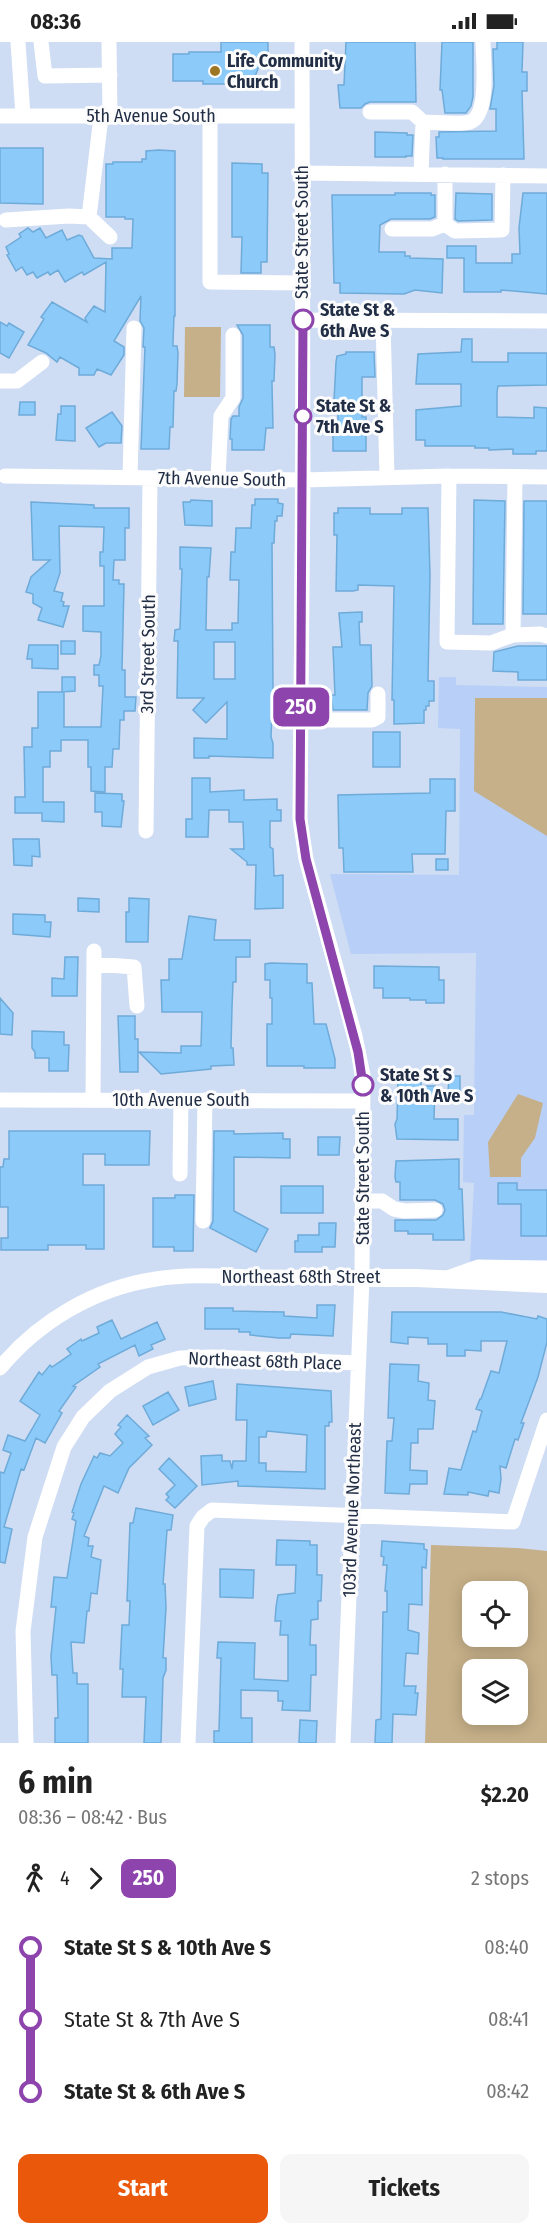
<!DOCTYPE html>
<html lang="en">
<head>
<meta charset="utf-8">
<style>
  :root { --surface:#fff; --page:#f6f6f6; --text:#222; --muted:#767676; --accent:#ea580c }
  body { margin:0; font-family:"Fira Sans Condensed",sans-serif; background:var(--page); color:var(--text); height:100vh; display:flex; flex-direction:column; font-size:22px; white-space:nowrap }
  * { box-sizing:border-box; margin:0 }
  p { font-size:20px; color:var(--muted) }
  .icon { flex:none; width:33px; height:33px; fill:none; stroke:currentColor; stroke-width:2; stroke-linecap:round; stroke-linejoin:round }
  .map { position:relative; height:1701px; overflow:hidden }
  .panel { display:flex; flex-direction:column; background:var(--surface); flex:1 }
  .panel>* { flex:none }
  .badge { padding:0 12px; border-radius:9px; font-size:21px; line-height:39px }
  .fabs { position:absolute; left:462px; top:1539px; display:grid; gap:12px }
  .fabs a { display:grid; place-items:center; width:66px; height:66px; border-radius:12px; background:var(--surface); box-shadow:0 3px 15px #0003; font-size:30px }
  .map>.badge { position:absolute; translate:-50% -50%; box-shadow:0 0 0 3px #fff }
  .legs { display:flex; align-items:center; gap:9px; height:66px; padding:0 18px; font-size:20px }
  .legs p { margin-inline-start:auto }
  .summary { display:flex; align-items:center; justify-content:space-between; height:102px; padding:0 18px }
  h1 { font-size:33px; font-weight:700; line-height:45px }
  .cta { display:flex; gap:12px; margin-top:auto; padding:12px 18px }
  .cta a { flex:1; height:69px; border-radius:12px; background:var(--accent); color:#fff; font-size:24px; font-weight:700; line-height:69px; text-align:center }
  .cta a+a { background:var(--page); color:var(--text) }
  ul { padding:0 18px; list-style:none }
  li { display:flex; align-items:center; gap:21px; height:72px; font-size:22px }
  li i { display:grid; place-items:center; width:9px; height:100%; margin:0 8px; background:currentColor }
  li i::after { content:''; width:15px; height:15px; margin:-8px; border:4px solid; border-radius:50%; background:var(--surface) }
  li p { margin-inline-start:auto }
  li:first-child i { background:linear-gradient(#0000 50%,currentColor 0) }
  li:last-child i { background:linear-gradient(currentColor 50%,#0000 0) }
  .status { display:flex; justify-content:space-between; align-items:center; height:42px; padding:0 30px; background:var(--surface); direction:ltr }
  .status svg { height:16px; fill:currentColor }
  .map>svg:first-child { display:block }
  .built { fill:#b8cff7 }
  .green { fill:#c6b089; fill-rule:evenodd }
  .building { fill:#8ccaf9; stroke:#6eabd9; stroke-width:1.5; fill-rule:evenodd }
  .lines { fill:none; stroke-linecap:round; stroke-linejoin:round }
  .minor { stroke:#fff; stroke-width:15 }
  .major { stroke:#fff; stroke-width:18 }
  .line-1-casing { stroke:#fff; stroke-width:14 }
  .line-1 { stroke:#8e44ad; stroke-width:9 }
  .poi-dot { fill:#9d7623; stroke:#fcfcfc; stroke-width:2 }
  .stop-1-dot { fill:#fff; stroke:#8e44ad; stroke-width:3 }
  .labels { text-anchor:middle; stroke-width:6; stroke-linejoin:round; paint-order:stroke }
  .poi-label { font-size:18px; font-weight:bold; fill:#212e45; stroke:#fcfcfc; text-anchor:start }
  .street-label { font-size:18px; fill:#212e45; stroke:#fcfcfc }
  .stop-label { font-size:18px; font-weight:bold; fill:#212e45; stroke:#fcfcfc; text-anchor:start }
</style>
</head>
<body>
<div class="status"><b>08:36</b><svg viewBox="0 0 49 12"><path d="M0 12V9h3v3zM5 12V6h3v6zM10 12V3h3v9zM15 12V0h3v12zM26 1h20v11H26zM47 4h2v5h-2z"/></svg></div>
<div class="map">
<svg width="547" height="1701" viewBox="0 0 547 1701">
  <rect width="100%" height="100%" fill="#cedcf4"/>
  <path class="built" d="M439,635H456V643L547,645V1221L470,1220L474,1141L463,1140L464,1073H474L476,911L351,912L330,832L459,833L460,687L438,686Z"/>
  <path class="green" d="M185,285H221L220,355H184Z
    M475,656H547V794L474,749Z
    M518,1052L543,1061L535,1096L521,1116V1135H490L488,1100Z
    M431,1503L518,1506L547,1509V1701H425ZM472,1550H518V1594H472ZM472,1628H518V1672H472Z"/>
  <path class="building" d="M221,0H268V19H261L252,42H203V39H173V12H189V10H221Z
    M346,0H415L416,60H370L365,62L361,66H340L338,43H344Z
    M442,0H473V55L471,64L466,71H445L442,48H440Z
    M497,0H523L522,30H527V49H522L524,117H443V116H437L436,95H439V90L496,89V67H490L494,44L493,7H497Z
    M375,90L407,91V93H413L412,114H406V115H375Z
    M0,106H43V162L0,161Z
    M159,108L175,109V274H174L173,300V304H177L178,311L177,342L176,349H174L173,385H170L169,407H141L145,305H143L144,286L140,279L141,254L114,299L124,305V313L111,333L97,327L94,333H79V326L60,315L57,320L46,311L28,303L44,277L41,275L52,260L87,280L85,276L94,264L105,270L106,220L84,233L82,230L65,240L58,228L50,233L48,230L37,236L33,230L27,233L22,225L16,229L7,213L9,212L6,205L21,195L19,192L28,186L33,190L40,186L46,196L62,188L67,198L79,193L82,194L94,216L112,217V206H132L133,177H125V175H106V122H113V120H142V117H146V109Z
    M232,121L262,122V131H268L267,220H261V231H241L242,195H232Z
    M395,151H431V153H435V175L430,177H391L380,183L379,210H405V214H410V216L443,217L442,251L415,248L404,252L340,251V241H334L332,153H395Z
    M456,151L492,152V178L458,179L455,177Z
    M523,151H547V252L501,248V250H464V216H447V204H476V221H512V212H520L519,186Z
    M0,280L7,284L9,281L24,290L9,316L0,311Z
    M237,283H270V305H274L275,312L274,339H272V343L273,386H266L264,408H232V397H230L231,377L233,374H239V365L243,356V293Z
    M462,297H472V320H508V311H547V343L498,344L497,350V375L534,376V365L547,366V409H536V412H513V407L489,408V406H475V404H425V398H416V368L461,364V342H416L418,312L461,310Z
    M346,310H374L375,335H362V375H366V409H333V386L338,381V359H334L336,320L337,314L346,312Z
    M20,360H35V373H19Z
    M61,364H75V399L56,398L58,372H61Z
    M112,370L122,384L121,401H106L99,405L86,386Z
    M255,457H278V461L283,462L282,474H277V479H275L274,501H272L273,648L271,695L273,701V716L209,714V716H194V696L227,697V660L206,681L193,668L204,656H177L178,599H174L175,588L180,587L182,527H180V505L211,506L209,535H207L206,588H232V581H238L239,538H230L231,510H235L236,486H251L252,463H255ZM214,600H235V637H214Z
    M191,458L212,459V484L185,483L183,460H190Z
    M474,458L505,459L503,582H473Z
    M524,459H547V572H523Z
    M31,460L94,463V466H129V486H125V518H114L113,538H119V542H124L122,628H125V655H136L135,669H124V678H120L119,707H113L112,725H105V750L91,749V725H88V698H61V709H50V725H43V760H64V780L42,779V771H15V755H25L24,705H32V686H38V650H64V685H101L103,644H99V633H94V623H99L101,614V590L83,589V564H104V524H100V510H103L104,485L59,484L60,531L54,549L63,551L61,559L64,560L63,564H69L63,585L38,578L42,566L33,561V552L26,550L31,535L50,518H33Z
    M338,466H370V472H402V466H428L430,533L428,639H434V659H429V664H426V668H424V681L394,682V658H392L394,544L358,543V548L353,549H336L337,493H334V471H338Z
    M362,570V580H359L360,603H371L372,644L368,651L367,668H333L331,653H335L333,605H342L339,571Z
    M61,599H75V612H61Z
    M29,603H58V627L32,626V617H27Z
    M518,604H547V638H518V630L493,629L494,610Z
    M62,635H75V649L62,650Z
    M373,690H400V725H373Z
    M192,736H210V750L244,748V758L277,757V768H281V779H270V805L273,807L274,834L283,833V866L255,867L256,823H247V820L231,807H244L243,780H229V768H209L208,795H186V777H192Z
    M430,737H455V769H446L445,812H412L413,830H344L343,806H339L338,753L430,751Z
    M95,751L122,752V759H124L121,785L102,784V770H95Z
    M13,797H39L40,815L32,814V824L14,823Z
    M436,817H448V828H436Z
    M78,856L99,857V870L78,869Z
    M129,856L149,857L148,900H126V870H129Z
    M13,872L45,873V880H51L50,895L13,892Z
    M189,874L216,878L214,898H250V915H236V940H233L232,965L231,1006H233L234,1023L211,1024V1027L161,1032L139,1010L181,1011V1004H201L202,970H162L161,938H169V917H182Z
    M65,915H78L77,954H52V936L64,937Z
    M271,921L307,922V941H312L314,982H326L335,1017V1026H304V1024H267V982H272V956H270V938H265V922Z
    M374,924L439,925V938H444V961H426V958H410V956H383V946H374Z
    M0,956L13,971L12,993L0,992Z
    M118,974H135V997H138V1030H120Z
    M32,989L64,990V1003H69L68,1029H49V1016H35V1010L32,1006Z
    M449,1034H460V1051H448Z
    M398,1035L421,1036V1044H435L434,1077H458V1098L397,1097L395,1082L397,1077Z
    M9,1089H150L149,1123H105V1112H83V1143H104V1207H86V1203H48V1208H1V1196H8V1165H0V1125H3L4,1117H9Z
    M214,1089H234V1092L283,1091V1097H290V1116L234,1115V1169L268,1187L256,1210L210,1186L213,1179Z
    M318,1095H340L339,1113H318Z
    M459,1117V1147H462L464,1198H433V1192H408V1189H395V1178H436L443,1173L445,1168L443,1162L435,1158H400V1140H396L395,1135L396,1119Z
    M498,1141H517V1148H547V1194H521V1162H498Z
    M281,1144H323V1171H281Z
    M175,1153H194L193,1209H174V1205H153V1156H175Z
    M319,1181H336L335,1205H322V1210H295V1199H298V1193H319Z
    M317,1263H335L333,1294L291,1292L290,1296H279L250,1293V1290H239V1287H205V1266H233V1269L284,1270V1274L317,1276Z
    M392,1270H501L537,1277L538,1274L547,1277V1300L538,1335L521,1381H524L518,1398L515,1397L506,1426L500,1424L501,1437L499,1451L489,1449L488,1454L468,1450V1453L444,1452L449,1426L461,1428L473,1389L476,1390L482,1369L476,1367L480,1357H481L491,1329L499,1331L507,1299H481V1309L465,1308V1314H447V1302H428V1296L408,1295V1302L391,1300Z
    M112,1278L121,1297L157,1280L165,1297L151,1303L153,1307L139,1314L135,1303L98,1322L100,1325L73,1344L76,1345L59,1369L62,1371L45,1401L36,1396L24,1428L21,1427L4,1485L12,1487L5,1521L0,1520V1430L4,1431L11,1411L3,1408L8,1393L25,1399L40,1373L20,1359L39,1330L42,1333L50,1323L52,1325L71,1312L67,1307L81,1297L82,1299L99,1291L97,1285Z
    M390,1322L419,1323L418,1339L429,1341L428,1358L435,1359L433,1387H418V1401H411L410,1428L427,1429V1442H410L409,1452L385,1451L387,1399H392L394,1376H388Z
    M213,1339L216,1357L189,1364L185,1345Z
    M237,1342L331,1349L332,1380H329V1384H325V1447L238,1444V1439L202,1443L201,1414L222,1413V1419H230L232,1427L233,1419H246L247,1378H236ZM267,1389L307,1393L306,1430L266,1429V1421H259V1395H266Z
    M168,1350L179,1368L153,1383L143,1364Z
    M127,1373L149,1394L145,1396L152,1403L129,1426L118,1451L104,1444L84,1494L89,1496L88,1504H93L91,1515L101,1518L97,1552L91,1551L89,1569H87L84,1601L71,1600L73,1631H77V1642H88V1701H55V1676H58L57,1633H52L51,1614L56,1565H51L54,1535L67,1536L76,1479L72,1477L74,1471L72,1470L81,1442L94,1414L97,1416L100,1411L110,1414L123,1401L115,1392L121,1385L118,1383Z
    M169,1416L197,1444L175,1466L166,1458L169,1455L166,1452L175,1443L159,1427Z
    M136,1466L173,1473L171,1488H167L163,1542H165L166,1565L163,1616H166V1628L163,1636L161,1701H144L146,1655H122L123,1627H120L122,1583H129L130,1559H127L130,1481H133Z
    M277,1498L310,1499V1503H317V1533H322L321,1559H318V1577L311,1578L310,1603H316V1633H311L310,1669L282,1668L283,1659H278V1649L241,1648V1676H252V1701H214V1689H219L221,1616H217L218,1600L255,1601L254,1637L288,1639V1593H280L281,1579H275L276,1565L278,1553L295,1551L296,1523H276Z
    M382,1499L424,1502V1507L427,1508L426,1526L422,1525V1563L409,1562L408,1588L419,1591L418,1612L406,1611L404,1644H416L415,1651H418L416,1673L393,1672L392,1701H375L376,1678L381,1677L383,1570H387V1549H385L387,1523H383L384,1515L381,1514Z
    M220,1527L254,1528L253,1556L220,1555Z
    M300,1678L317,1679L316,1701H299Z"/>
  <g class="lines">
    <path class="minor" d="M18,0L23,74
      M41,0L45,34L110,33
      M109,0L110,75
      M302,0L303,438L300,777L306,817L355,994L363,1033L362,1236L343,1701
      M370,70H412L423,80C433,80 463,83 470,80C490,73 483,17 483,0
      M0,74H301
      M210,74V240L302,241
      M302,131L547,134
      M421,132L423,80
      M445,132V182L455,189L502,188L503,133
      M89,175L101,75
      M6,178L69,174L89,175L110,195
      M392,187H432L445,182
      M302,278L547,279
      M383,278L387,435
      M0,339H17L42,320
      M5,434L303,438L449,434L547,435
      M449,434L447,600L491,601L513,593L540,592L547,594
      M130,435L134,286
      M218,436L221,374L233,356V293
      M513,593L515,435
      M301,678H372L378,675V652
      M146,789L150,436
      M94,922L134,925L137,964
      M0,1058L363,1059
      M93,1058L94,909
      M180,1132L181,1058
      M363,1159H382L394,1167L405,1169L435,1168
      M203,1179L205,1058
      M447,1236L478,1225L547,1226
      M0,1326C39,1279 95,1246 156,1237C187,1232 220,1234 252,1235C289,1235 326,1235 362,1236
      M26,1701L23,1589L35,1495L64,1405L83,1375L110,1349L148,1325L180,1316L213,1315L358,1321
      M188,1701L197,1484L203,1475L212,1468L513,1480L547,1378"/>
    <path class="major" d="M362,1236H416L547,1242"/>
  </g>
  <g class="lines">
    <g class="line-1-casing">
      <path id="line-1" d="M303,278L300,777L306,817L358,1010L363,1043"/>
    </g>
    <use href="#line-1" class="line-1"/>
  </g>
  <circle class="poi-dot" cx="215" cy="29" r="6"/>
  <g class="stop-1-dot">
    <circle cx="303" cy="278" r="10"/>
    <circle cx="303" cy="374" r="8"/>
    <circle cx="363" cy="1043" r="10"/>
  </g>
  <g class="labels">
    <g class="poi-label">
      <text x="227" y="25">Life Community<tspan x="227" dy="21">Church</tspan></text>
    </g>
    <g class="street-label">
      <text x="151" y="80">5th Avenue South</text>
      <text transform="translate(302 190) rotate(-90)" y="6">State Street South</text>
      <text transform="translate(222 437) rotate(1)" y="6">7th Avenue South</text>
      <text transform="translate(148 612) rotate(-89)" y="6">3rd Street South</text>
      <text x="181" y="1064">10th Avenue South</text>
      <text transform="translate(363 1136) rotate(-90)" y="6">State Street South</text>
      <text x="301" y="1241">Northeast 68th Street</text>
      <text transform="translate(265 1319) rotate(2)" y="6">Northeast 68th Place</text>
      <text transform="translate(352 1468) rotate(-88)" y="6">103rd Avenue Northeast</text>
    </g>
    <g class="stop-label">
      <text x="320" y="274">State St &amp;<tspan x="320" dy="21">6th Ave S</tspan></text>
      <text x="316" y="370">State St &amp;<tspan x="316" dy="21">7th Ave S</tspan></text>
      <text x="380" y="1039">State St S<tspan x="380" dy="21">&amp; 10th Ave S</tspan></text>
    </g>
  </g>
</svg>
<div class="fabs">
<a><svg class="icon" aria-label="locate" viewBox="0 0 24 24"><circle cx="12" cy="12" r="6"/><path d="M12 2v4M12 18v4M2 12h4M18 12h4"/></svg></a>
<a><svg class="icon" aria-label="layers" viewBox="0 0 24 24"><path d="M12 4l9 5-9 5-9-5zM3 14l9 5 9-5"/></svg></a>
</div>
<b class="badge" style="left:301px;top:665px;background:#8e44ad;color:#fff">250</b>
</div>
<section class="panel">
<div class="summary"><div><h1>6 min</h1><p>08:36 – 08:42 · Bus</p></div><b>$2.20</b></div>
<div class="legs"><svg class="icon" aria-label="walk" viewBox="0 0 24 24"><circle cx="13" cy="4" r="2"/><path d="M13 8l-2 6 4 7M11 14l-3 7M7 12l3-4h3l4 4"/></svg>4<svg class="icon" aria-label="forward" viewBox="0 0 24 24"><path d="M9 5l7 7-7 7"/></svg><b class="badge" style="background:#8e44ad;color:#fff">250</b><p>2 stops</p></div>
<ul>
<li><i style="color:#8e44ad"></i><b>State St S &amp; 10th Ave S</b><p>08:40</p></li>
<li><i style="color:#8e44ad"></i><span>State St &amp; 7th Ave S</span><p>08:41</p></li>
<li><i style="color:#8e44ad"></i><b>State St &amp; 6th Ave S</b><p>08:42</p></li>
</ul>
<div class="cta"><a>Start</a><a>Tickets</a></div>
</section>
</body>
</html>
